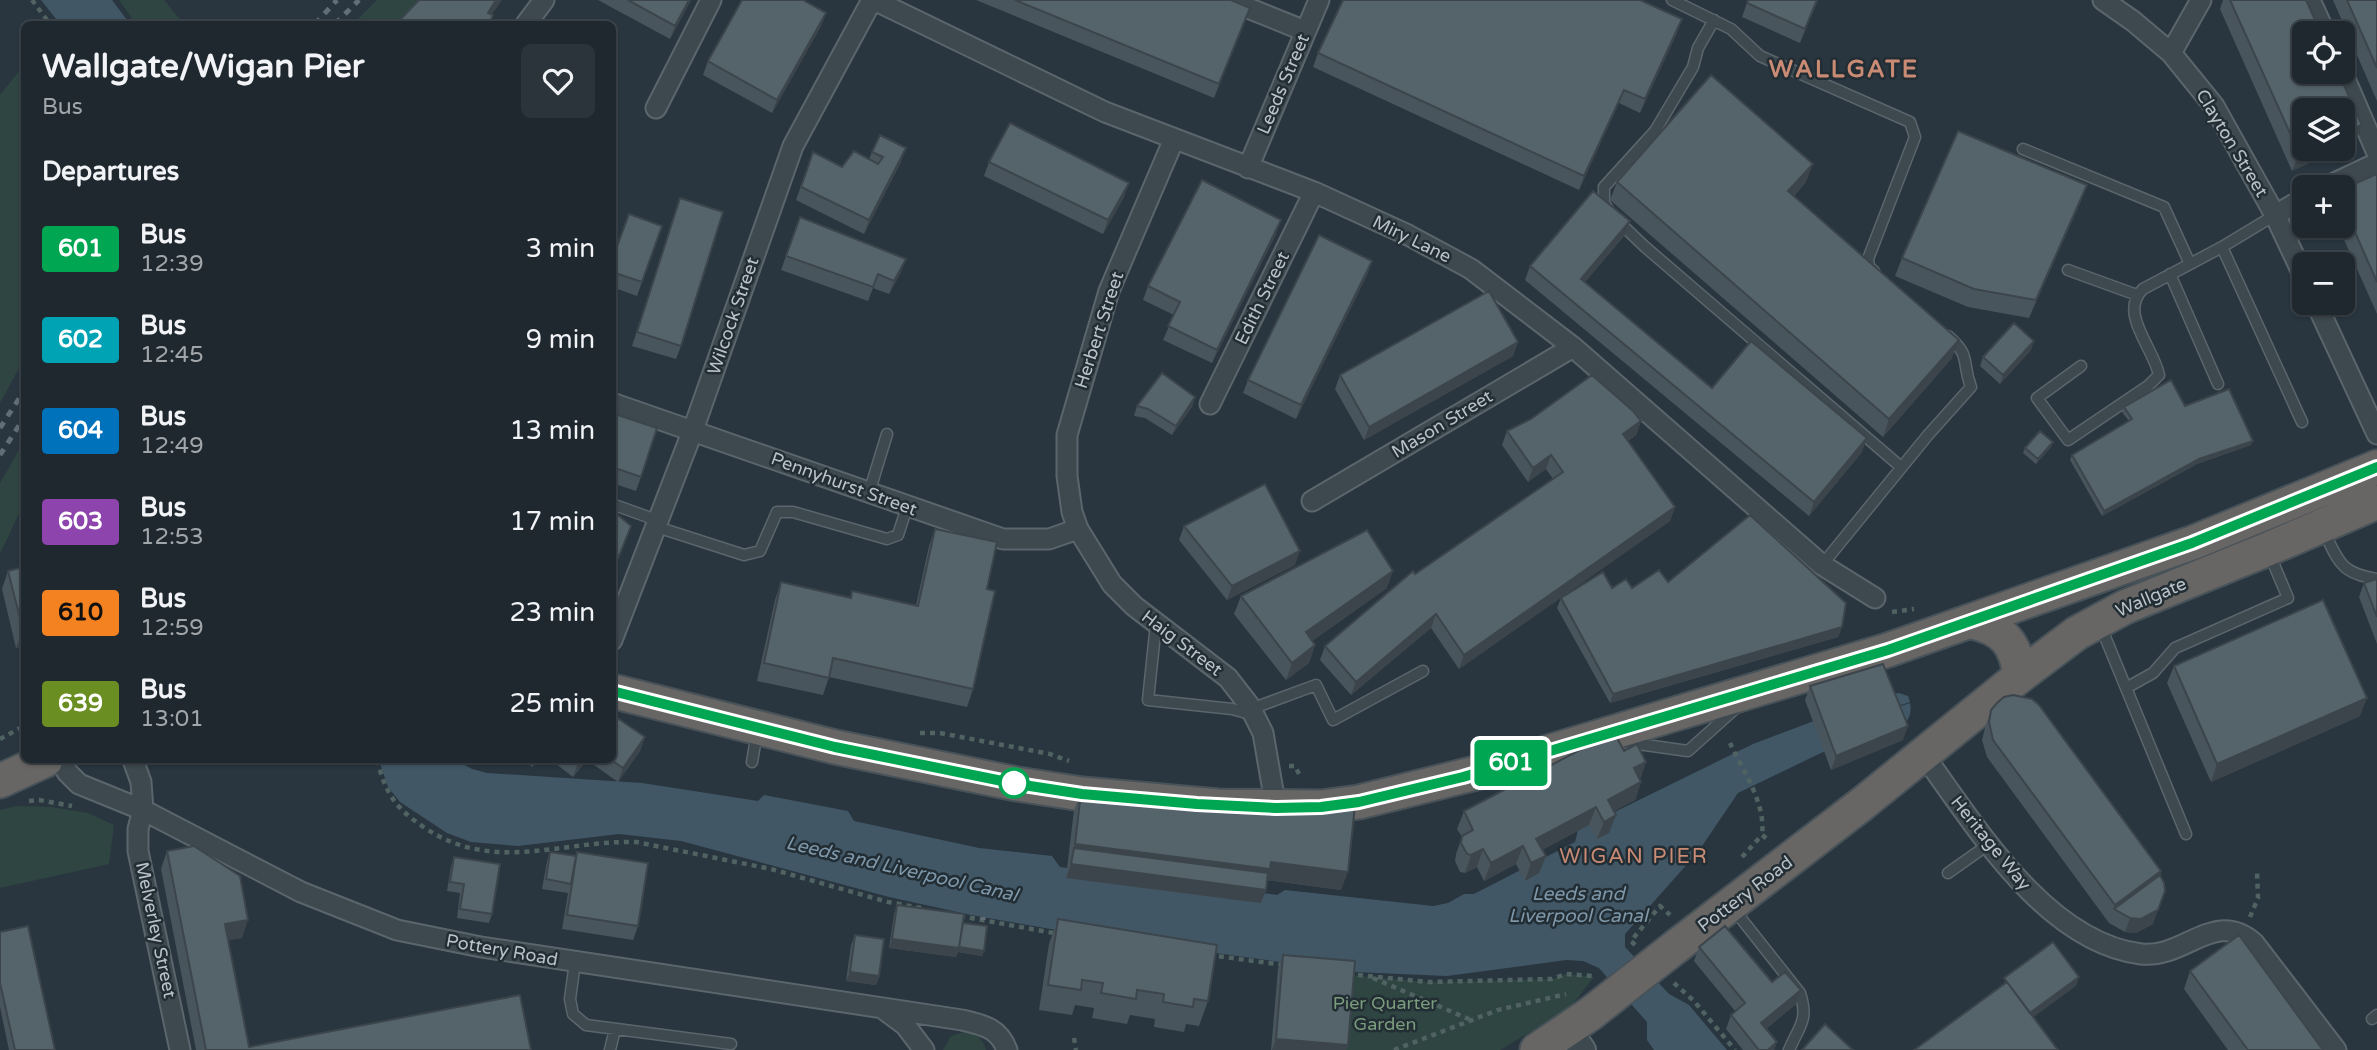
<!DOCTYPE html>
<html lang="en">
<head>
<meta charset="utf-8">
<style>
  :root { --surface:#1f282f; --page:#2c343b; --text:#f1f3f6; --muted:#a1a6aa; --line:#3c444b }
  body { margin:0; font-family:"Varela Round",sans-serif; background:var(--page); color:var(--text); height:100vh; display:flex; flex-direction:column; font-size:26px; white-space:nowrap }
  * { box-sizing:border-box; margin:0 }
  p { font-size:23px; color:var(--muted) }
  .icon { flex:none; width:38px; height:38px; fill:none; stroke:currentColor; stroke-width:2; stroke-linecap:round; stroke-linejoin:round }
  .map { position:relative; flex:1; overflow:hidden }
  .details { position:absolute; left:21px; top:21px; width:595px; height:742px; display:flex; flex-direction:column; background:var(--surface); border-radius:10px; box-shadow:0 2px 5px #0004,0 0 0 2px var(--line) }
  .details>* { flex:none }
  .badge { padding:0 14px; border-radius:5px; font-size:24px; line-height:46px }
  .fabs { position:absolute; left:2292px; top:21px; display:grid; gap:14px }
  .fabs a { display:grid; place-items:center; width:63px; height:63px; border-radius:10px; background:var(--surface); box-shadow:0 2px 5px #0004,0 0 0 2px var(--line); font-size:35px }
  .map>.badge { position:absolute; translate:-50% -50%; box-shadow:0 0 0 4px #fff }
  h2 { padding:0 21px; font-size:26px; line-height:63px }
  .round { display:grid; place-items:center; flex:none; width:74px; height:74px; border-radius:10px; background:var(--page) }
  .head { display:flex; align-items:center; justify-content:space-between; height:119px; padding:0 21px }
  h1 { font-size:33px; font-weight:700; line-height:52px }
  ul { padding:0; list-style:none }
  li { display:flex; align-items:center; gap:21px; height:91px; padding:0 21px }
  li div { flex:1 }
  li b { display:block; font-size:26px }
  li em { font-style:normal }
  li .badge { min-width:77px; font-weight:700; text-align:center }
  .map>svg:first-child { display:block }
  .green { fill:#2f4542 }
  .water { fill:#415766 }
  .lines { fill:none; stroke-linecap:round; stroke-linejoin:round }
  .service-casing { stroke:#5b656c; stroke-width:13 }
  .minor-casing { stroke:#5b656c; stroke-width:23 }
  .tertiary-casing { stroke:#5b656c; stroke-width:28 }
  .trunk-casing { stroke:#485259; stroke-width:37 }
  .path { stroke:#506362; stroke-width:4.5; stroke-dasharray:5 5; stroke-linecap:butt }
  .service { stroke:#3d484f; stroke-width:10 }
  .minor { stroke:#3d484f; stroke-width:19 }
  .tertiary { stroke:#3d484f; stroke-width:24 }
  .trunk { stroke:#686665; stroke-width:33 }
  .rail { stroke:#626e77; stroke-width:5; stroke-dasharray:7 7; stroke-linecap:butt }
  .trunk-bridge-casing { stroke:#485259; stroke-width:37; stroke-linecap:butt }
  .trunk-bridge { stroke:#686665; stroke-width:33 }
  .wall { fill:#49555c }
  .shaded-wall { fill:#3c454b }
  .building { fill:#55636b; stroke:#3c454b; stroke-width:2 }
  .line-casing { stroke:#fff; stroke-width:16 }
  .line { stroke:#00a651; stroke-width:10 }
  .stop-dot { fill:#fff; stroke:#00a651; stroke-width:3.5 }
  .labels { text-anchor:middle; stroke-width:5; stroke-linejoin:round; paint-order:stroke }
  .street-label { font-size:18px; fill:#bac2c9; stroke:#222d34 }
  .park-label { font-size:18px; fill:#7b9c7d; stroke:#222d34 }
  .water-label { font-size:19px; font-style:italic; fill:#7e97a9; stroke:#222d34 }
  .quarter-label { font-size:21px; letter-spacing:2px; fill:#ca8b74; stroke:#222d34 }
  .district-label { font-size:24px; font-weight:bold; letter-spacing:2px; fill:#ca8b74; stroke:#222d34 }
</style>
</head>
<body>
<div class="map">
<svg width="2377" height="1050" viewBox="0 0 2377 1050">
  <rect width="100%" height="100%" fill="#29363f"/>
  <path class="green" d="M119,0H164L184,24H136Z
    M377,0H431L404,24H353Z
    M24,65V359L0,403V95Z
    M24,441V503L0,554V483Z
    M16,806L51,807L88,813L114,825L109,864L0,888V810Z
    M1566,974L1594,977L1569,1009L1500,1050H1344L1350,975L1428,982L1552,979Z
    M964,1032C976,1033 983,1038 986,1050H943L951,1036Z"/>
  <path class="water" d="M41,0H112L130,24H60Z
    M1899,693L1908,696L1910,702L1817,734L1910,703C1912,714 1909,720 1900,728L1897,723L1821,753L1738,793L1698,852L1625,934V947L1669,994L1689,1005L1727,1050H1654L1647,1040V1022L1599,968L1583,961L1566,960L1447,976L1354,972L1085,935L971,915L889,897L681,841L619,834L518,846L471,842L447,833L400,802L388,787L379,760H456L472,769L487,773L642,783L758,801L764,795L848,811L854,821L979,848L1052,856L1060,867L1277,895L1285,890L1433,906L1448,903L1464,894H1474L1575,842L1578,830L1753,744L1883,695Z"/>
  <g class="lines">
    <g class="service-casing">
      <path id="service" d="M1672,0L1731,29L1760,56L1910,122L1915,137L1868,259L1869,267L1874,271
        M2023,149L2164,207L2190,264
        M1609,211L1604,203V187L1655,131L1693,67L1698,48L1714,20
        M1619,222L1644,246L1901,467
        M2222,247L2302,422
        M2068,270L2137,295
        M2170,274L2218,384
        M2081,366L2037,398L2068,440L2148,386L2159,375C2154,348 2118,313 2143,289L2222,247L2275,215
        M869,493L887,434
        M612,504L659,521
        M657,527L744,555L760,551L777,512H793L887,539L898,535L907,507
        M2323,530C2339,561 2339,573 2377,579
        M1822,565L1928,435L1971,387C1961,361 1972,357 1948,336
        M1156,624L1148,700L1232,709L1254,715
        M2101,627L2186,834
        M2126,688L2153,673L2175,648L2288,598L2269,553
        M1251,709L1316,685L1333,720L1423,671
        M1624,742L1688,751L1736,708
        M752,762L757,732
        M1948,873L1989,844
        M1732,907L1800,993C1809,1021 1799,1026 1789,1050
        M575,962L570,999L573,1014L586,1025L731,1044
        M2372,1019L2377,1015
        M610,1050L615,1029"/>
    </g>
    <g class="minor-casing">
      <path id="minor" d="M874,0L1105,112L1314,192L1408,235L1471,269L1573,347L1822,565L1875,598
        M1228,0L1305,31
        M2103,0L2133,21L2171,53L2214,106L2275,215L2305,279
        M2310,0L2325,33
        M526,24L544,0
        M2171,53L2201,0
        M2342,72L2377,153
        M656,108L711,0
        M1174,139L1109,291L1067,435V476L1072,512L1078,529L1112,584L1134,606L1228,678L1249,705L1263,733L1276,808
        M1248,168L1319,0
        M2326,187L2377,163
        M2275,215L2305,198
        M2316,303L2377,434
        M612,403L1003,539H1049L1078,529
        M1210,404L1314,192
        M1312,501L1573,347
        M612,640L693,430L793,146L872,0
        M1923,754C1975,825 2045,942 2141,954C2185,959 2215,908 2254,943L2336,1050
        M62,760L67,772L79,784L143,810L301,892L397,930L481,947L962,1020C983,1025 999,1028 1007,1050
        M133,760L141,782L143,810L138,829V851L180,1050
        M886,1011L905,1025L924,1050"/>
    </g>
    <g class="tertiary-casing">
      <path id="tertiary" d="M1568,1029L1583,1050"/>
    </g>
    <g class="trunk-casing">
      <path id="trunk" d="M1972,622C2004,629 2016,644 2020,676
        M612,691L835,747L1017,784L1082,794L1218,806L1321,807L1359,802L1488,770L1888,650L2192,543L2377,467
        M0,781L46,760
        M1678,945L1862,804L2020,676L2077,633L2125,607L2268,549L2377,502
        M1537,1050L1590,1014"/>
    </g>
    <path class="path" d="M32,0L50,24
      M1892,612L1914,609
      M920,733H940L1050,754L1069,761
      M0,739L24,726
      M1730,743C1743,771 1766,803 1762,835
      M377,760C386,794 395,808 425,828C494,874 562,840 636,842L771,869L888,902L921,908
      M1289,766H1295L1301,778
      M29,801L39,800L72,806
      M1742,857L1762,835L1770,841
      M960,916L1059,934
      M2250,917L2258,898L2257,871
      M1635,945L1631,941L1660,906L1670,915
      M1209,955L1284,965
      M1348,974L1428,982L1552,979L1566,974L1593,976
      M1373,978L1471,1020
      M1674,983L1694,1001L1735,1050
      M1074,1038L1076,1050
      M1394,1050L1498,1010L1566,994"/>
    <use href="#service" class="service"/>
    <use href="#minor" class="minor"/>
    <use href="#tertiary" class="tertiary"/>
    <use href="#trunk" class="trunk"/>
    <path class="rail" d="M315,24L337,0
      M335,24L359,0
      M0,428L24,391
      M0,455L24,418
      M983,920V917"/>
    <g class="trunk-bridge-casing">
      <path id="trunk-bridge" d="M1590,1014L1678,945"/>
    </g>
    <use href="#trunk-bridge" class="trunk-bridge"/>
  </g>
  <path class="wall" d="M598,0H691L670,39Z
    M976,0H1231L1250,8L1214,98Z
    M1748,0H1818L1800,43L1742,17Z
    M2223,0H2306L2355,143L2343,148V110L2305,149L2292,171L2220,9Z
    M2333,0H2377V101Z
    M826,13L821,26L772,113L703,75L708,61Z
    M1677,33L1640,113L1619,103L1579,190L1313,67L1318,53Z
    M813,152L842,167L869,159L872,152L901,162L864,234L796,200Z
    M989,162L1124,197L1103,234L984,176Z
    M2377,174V314L2338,226H2343V189Z
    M1617,182H1806L1794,196L1952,358L1883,437L1610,200Z
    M2087,185L2080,203L2029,318L1968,307L1895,276L1902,258Z
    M680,198L681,346L676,359L632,346Z
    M800,217L901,272L889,294L873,288L868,301L781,270Z
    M1630,221L1625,235L1585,282L1712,388L1862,452L1809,516L1525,280L1530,266Z
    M662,226L637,296L612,287V259Z
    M1276,234L1212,363L1163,340L1174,315L1143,300L1148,286Z
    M1372,261L1367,275L1296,419L1243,393L1248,380Z
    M1518,342L1513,356L1364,440L1335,389L1340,375Z
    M2031,350L2000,384L1980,366L1983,357Z
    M1195,397L1192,407L1172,435L1145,418L1134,416L1137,406Z
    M2185,406L2251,445L2197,464L2102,516L2070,460L2072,455L2129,421L2122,412L2124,407Z
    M612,413L641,477L636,491L612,483Z
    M1641,421L1636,435L1628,441L1675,507L1670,521L1459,669L1431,628L1351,695L1320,660L1325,646L1415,574L1553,479L1546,469L1528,482L1502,445L1507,431Z
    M2053,442L2051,447L2036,464L2023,453L2025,448Z
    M612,510L631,526L614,570L612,569Z
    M1184,526L1295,565L1227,600L1179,540Z
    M935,529L987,589L973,689L967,707L829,677L823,695L757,681L775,600L781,582L850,598L852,591L916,605L929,546Z
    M24,567V646L16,648L2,589L8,571Z
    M2377,579V644L2359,597L2364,583Z
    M1668,582L1842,627L1838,637L1610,703L1557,608L1561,598L1612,588H1632Z
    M1387,588L1312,641L1315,645L1309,663L1286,680L1234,614L1241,596Z
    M2174,666L2360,716L2211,782L2167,683Z
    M1810,686L1903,740L1831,770L1805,700Z
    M1991,710L2161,871L2153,924L2136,933L2125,932L2109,923L1987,757L1982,740L1985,728Z
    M645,737L640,751L618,782L587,760H612Z
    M1624,751L1646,762L1640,779L1641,782L1635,800L1614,811L1609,833L1597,839L1589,825L1542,850L1546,856L1539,873L1525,881L1516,864L1484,881L1477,867L1465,873L1460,872L1455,861L1456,854L1462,837L1457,829L1464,811Z
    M523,760H538L532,767Z
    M551,760H587L573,777Z
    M1081,792L1341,890L1267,880L1266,890L1261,903L1066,878L1074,810Z
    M167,851L242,938L228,940L249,1047L531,1050H196L161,869Z
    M550,852L576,856L577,852L638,926L633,940L562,929L568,893L542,889L547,861Z
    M454,857L492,914L489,923L457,918L460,893L447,891L451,866Z
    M897,905L984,951L982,956L958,952L956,957L889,948L894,914Z
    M1058,919L1208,1001L1199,1026L1186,1024L1184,1032L1154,1027L1155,1019L1130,1015L1127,1024L1092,1018L1094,1008L1075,1005L1072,1015L1039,1010L1049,944Z
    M0,932L55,1050H9L0,1007Z
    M855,935L879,976L876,985L846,981L851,945Z
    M1699,947L1772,982L1801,990L1796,1004L1766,1029L1777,1042L1774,1050H1743L1726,1029L1731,1015L1735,1011L1694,961Z
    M1283,955L1348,1045L1346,1050H1271L1278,969Z
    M2190,971L2323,1050H2228L2184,989Z"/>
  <path class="shaded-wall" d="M496,0H502L485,24L488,13Z
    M689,0H691L670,39L675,26Z
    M1817,0H1818L1800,43L1805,29Z
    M826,13L821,26L772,113L777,100Z
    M1682,19L1677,33L1640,113L1645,99Z
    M1624,90L1619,103L1579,190L1584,176Z
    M2362,125L2355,143L2343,148V133Z
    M906,148L901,162L864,234L869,220Z
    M2308,149H2341L2292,171L2299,153Z
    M1813,164L1806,182L1782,209L1788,191Z
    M1129,183L1124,197L1103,234L1108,220Z
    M2087,185L2080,203L2029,318L2036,300Z
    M1281,220L1276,234L1212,363L1217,350Z
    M1630,221L1625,235L1576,293L1581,279Z
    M906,259L901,272L889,294L894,281Z
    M1372,261L1367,275L1296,419L1301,405Z
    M1959,340L1952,358L1883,437L1889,419Z
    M2034,341L2031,350L2000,384L2003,375Z
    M1518,342L1513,356L1364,440L1369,427Z
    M1195,397L1192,407L1172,435L1176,426Z
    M1641,421L1636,435L1618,448L1623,434Z
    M1867,438L1862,452L1809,516L1814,502Z
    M2253,441L2251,445L2197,464L2102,516L2104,511L2199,459Z
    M2053,442L2051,447L2036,464L2038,459Z
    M1551,455L1546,469L1528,482L1533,468Z
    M1675,507L1670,521L1459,669L1464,655Z
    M1300,551L1295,565L1227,600L1232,586Z
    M1393,571L1387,588L1299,650L1306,632Z
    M1436,614L1431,628L1351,695L1356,682Z
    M1842,627L1838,637L1610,703L1613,694Z
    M24,629V646L16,648L23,630Z
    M1315,645L1309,663L1286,680L1292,663Z
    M2367,698L2360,716L2211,782L2217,764Z
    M1908,726L1903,740L1831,770L1836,756Z
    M645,737L640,751L618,782L623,768Z
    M581,760H587L573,777L578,763Z
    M1646,762L1639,780L1634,768Z
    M1641,782L1635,800L1601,818L1608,800Z
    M1596,807L1589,825L1530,856L1536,839Z
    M1616,815L1609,833L1597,839L1604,822Z
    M1075,844L1271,862L1348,872L1341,890L1266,880L1074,848Z
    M1523,846L1516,864L1484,881L1491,863Z
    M1483,849L1477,867L1465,873L1471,855Z
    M1546,856L1539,873L1525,881L1531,863Z
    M1071,864L1266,890L1261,903L1066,878Z
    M2161,871L2155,888L2114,909L2115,905Z
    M2158,910L2153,924L2136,933L2125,932L2130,918Z
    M248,920L242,938L219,942L225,924Z
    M892,939L984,951L982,956L958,952L956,957L889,948Z
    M850,972L879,976L876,985L846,981Z
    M2079,977L2076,986L2027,1022L2030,1013Z
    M1801,990L1796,1004L1756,1037L1761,1023Z
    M1276,1039L1348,1045L1346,1050H1272Z
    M1777,1042L1774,1050H1768Z"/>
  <path class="building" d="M419,0H496L488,13L493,15L489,24H396Z
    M628,0H689L675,26Z
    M742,0H803L826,13L777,100L708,61Z
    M1015,0H1231L1250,8L1219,84Z
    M1343,0H1640L1682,19L1645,99L1624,90L1584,176L1318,53Z
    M1748,0H1817L1805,29L1747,3Z
    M2230,0H2306L2321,33H2305V72H2338L2362,125L2343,133V110H2305V149H2308L2299,153Z
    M2347,0H2377V68Z
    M1711,75L1813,164L1788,191L1959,340L1889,419L1617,182Z
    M1010,123L1129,183L1108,220L989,162Z
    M1958,131L2087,185L2036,300L1974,289L1902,258Z
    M880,135L906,148L869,220L801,187L813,152L842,167L854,151L878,164L883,157L872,152Z
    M2377,174V282L2343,205V189Z
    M1202,180L1281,220L1217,350L1168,326L1180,302L1148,286Z
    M1593,191L1630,221L1581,279L1712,388L1751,341L1867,438L1814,502L1530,266Z
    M680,198L723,212L681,346L637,332Z
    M629,214L662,226L642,282L612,272V260Z
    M800,217L906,259L894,281L878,274L873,287L786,256Z
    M1319,235L1372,261L1301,405L1248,380Z
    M1489,291L1518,342L1369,427L1340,375Z
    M2014,323L2034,341L2003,375L1983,357Z
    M1162,373L1195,397L1176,426L1148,409L1137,406Z
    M1592,375L1633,411L1641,421L1623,434L1675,507L1464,655L1436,614L1356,682L1325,646L1413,571L1415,574L1563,472L1551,455L1533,468L1507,431L1531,419Z
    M2171,380L2185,406L2229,389L2253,441L2199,459L2104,511L2072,455L2132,419L2124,407Z
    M612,413L657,428L641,477L612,467Z
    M2040,431L2053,442L2038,459L2025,448Z
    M1265,484L1300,551L1232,586L1184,526Z
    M612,510L631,526L619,556L612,554Z
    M1750,515L1846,603L1842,627L1613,694L1561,598L1603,572L1612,588L1626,579L1632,588L1659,570L1668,582Z
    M935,529L997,542L987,589L995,591L973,689L833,658L829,678L764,663L781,582L851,598L852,591L918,606Z
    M1367,530L1393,571L1306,632L1315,645L1292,663L1241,596Z
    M24,567V629L23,630L8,571Z
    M2377,579V617L2364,583Z
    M2323,600L2367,698L2217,764L2174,666Z
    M1883,664L1908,726L1836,756L1810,686Z
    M2013,695L2032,699L2039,705L2161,871L2115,905L1993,740L1989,722L1991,710L1997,703L2004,697Z
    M613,715L645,737L623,768L611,760H612Z
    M1614,732L1624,751L1637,744L1646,762L1634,768L1641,782L1608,800L1616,815L1604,822L1596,807L1536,839L1546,856L1531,863L1523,846L1491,863L1483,849L1471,855L1467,854L1461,843L1462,836L1473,830L1464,811Z
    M1081,792L1189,805L1283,811L1355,805L1348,872L1271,862L1270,869L1075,844Z
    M194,846L240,876L248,920L225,924L249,1047L520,995L531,1050H206L167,851Z
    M1074,848L1268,873L1266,890L1071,864Z
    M550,852L576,856L571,884L546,879Z
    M577,852L648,863L638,926L567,915Z
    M454,857L500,864L492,914L460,909L464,884L450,882Z
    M2160,875L2164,883L2165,891L2158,910L2141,919L2130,918L2114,909Z
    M897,905L964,914L959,948L892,939Z
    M1058,919L1217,945L1208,1001L1194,999L1193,1007L1163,1002L1164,994L1137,990L1136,999L1101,993L1103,983L1082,980L1081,990L1048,985Z
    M963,923L987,926L984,951L959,947Z
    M28,926L55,1050H15L0,983V932Z
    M1725,926L1772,982L1785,972L1801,990L1761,1023L1777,1042L1768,1050H1759L1731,1015L1745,1003L1699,947Z
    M855,935L884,939L879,976L850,972Z
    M2239,935L2323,1050H2248L2190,971Z
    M2053,942L2079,977L2030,1013L2004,978Z
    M1283,955L1355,961L1348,1045L1276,1039Z
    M2007,982L2058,1050H1914Z
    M1825,1024L1853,1050H1802Z"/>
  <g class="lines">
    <g class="line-casing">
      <path id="line" d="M612,691L835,747L1017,784L1082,794L1197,804L1276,808L1321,807L1359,802L1463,777L1888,650L2192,543L2377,467"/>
    </g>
    <use href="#line" class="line"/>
  </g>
  <circle class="stop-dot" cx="1014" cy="783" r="14"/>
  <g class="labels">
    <g class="street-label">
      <text transform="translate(1283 84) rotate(-67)" y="6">Leeds Street</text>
      <text transform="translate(2232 143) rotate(59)" y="6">Clayton Street</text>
      <text transform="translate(1412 239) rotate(26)" y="6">Miry Lane</text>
      <text transform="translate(1262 298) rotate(-64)" y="6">Edith Street</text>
      <text transform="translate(733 316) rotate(-71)" y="6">Wilcock Street</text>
      <text transform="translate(1099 330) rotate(-72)" y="6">Herbert Street</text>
      <text transform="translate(1442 424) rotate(-31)" y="6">Mason Street</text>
      <text transform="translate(844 484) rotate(20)" y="6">Pennyhurst Street</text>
      <text transform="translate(2151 597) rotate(-23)" y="6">Wallgate</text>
      <text transform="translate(1182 643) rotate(37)" y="6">Haig Street</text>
      <text transform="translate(1991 843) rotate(51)" y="6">Heritage Way</text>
      <text transform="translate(1745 894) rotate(-37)" y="6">Pottery Road</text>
      <text transform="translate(156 930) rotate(78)" y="6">Melverley Street</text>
      <text transform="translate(502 950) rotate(10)" y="6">Pottery Road</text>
    </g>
    <g class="park-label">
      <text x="1385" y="1009">Pier Quarter<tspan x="1385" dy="21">Garden</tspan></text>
    </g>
    <g class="water-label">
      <text transform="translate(902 868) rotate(13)" y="7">Leeds and Liverpool Canal</text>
      <text x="1578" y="900">Leeds and<tspan x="1578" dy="22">Liverpool Canal</tspan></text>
    </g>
    <g class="quarter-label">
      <text x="1634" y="863">WIGAN PIER</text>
    </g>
    <g class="district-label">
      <text x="1844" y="77">WALLGATE</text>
    </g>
  </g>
</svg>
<div class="fabs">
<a><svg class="icon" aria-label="locate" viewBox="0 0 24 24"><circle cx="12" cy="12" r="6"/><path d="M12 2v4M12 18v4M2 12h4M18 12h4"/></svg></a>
<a><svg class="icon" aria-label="layers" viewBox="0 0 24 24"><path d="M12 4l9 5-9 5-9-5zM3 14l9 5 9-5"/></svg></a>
<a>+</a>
<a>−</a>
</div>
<b class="badge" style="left:1511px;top:763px;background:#00a651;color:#fff">601</b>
<section class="details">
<div class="head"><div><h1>Wallgate/Wigan Pier</h1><p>Bus</p></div><a class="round"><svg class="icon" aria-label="heart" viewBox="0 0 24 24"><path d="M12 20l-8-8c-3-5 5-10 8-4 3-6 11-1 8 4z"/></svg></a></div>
<h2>Departures</h2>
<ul>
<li><span class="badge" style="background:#00a651;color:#fff">601</span><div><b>Bus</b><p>12:39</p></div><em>3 min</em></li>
<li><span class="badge" style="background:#00a3b4;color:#fff">602</span><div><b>Bus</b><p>12:45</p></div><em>9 min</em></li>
<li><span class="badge" style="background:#0072bc;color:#fff">604</span><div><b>Bus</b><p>12:49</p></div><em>13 min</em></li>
<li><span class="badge" style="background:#8e44ad;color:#fff">603</span><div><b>Bus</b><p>12:53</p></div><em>17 min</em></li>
<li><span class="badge" style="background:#f58220;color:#111">610</span><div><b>Bus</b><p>12:59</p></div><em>23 min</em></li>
<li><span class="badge" style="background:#6b8e23;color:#fff">639</span><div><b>Bus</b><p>13:01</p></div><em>25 min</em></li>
</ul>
</section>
</div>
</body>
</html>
